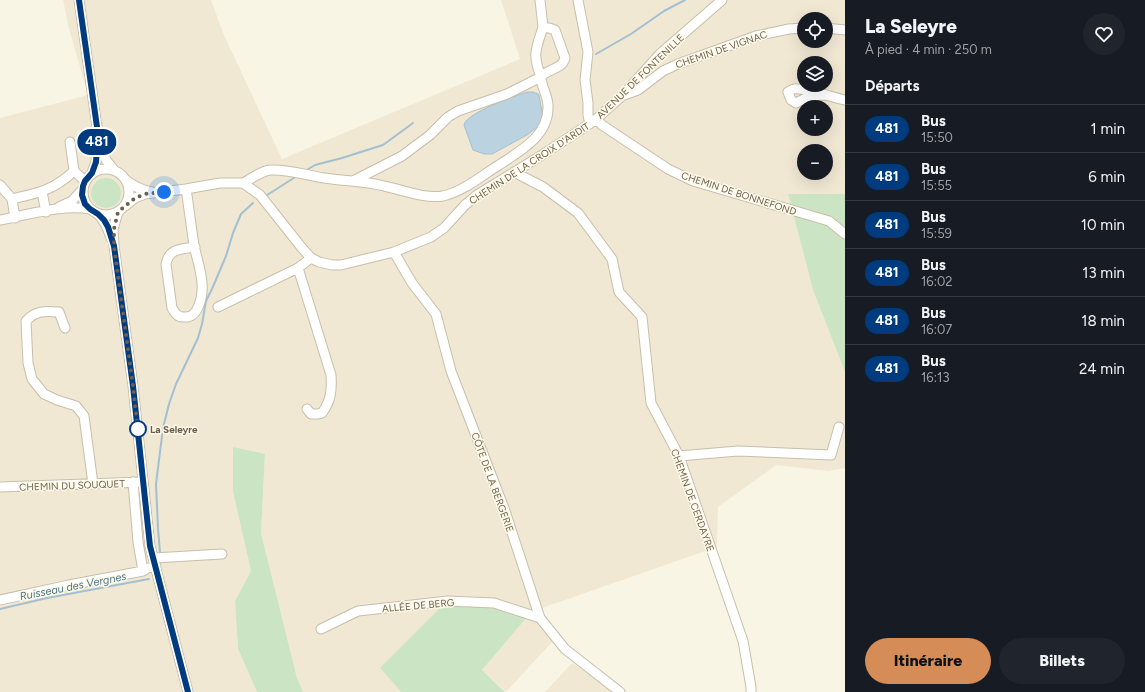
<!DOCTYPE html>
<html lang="fr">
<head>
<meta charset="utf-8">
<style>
  :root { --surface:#171b24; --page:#20242c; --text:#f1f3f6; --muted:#9ea1a6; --line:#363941; --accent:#d58c56 }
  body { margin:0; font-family:Figtree,sans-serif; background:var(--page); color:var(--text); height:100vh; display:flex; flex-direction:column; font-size:15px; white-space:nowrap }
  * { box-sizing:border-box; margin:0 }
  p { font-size:13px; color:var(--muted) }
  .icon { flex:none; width:22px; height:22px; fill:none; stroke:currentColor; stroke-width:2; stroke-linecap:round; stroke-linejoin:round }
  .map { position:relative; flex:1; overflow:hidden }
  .details { display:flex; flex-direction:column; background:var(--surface); width:300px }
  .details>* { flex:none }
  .badge { padding:0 8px; border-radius:13px; font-size:14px; line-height:26px }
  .tools { position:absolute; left:797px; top:12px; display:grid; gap:8px }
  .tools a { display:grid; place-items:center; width:36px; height:36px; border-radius:50%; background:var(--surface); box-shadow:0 4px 16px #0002; font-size:20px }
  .you { position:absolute; width:20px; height:20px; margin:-10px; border:3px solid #fff; border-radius:50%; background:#1a73e8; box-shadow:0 0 0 6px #1a73e833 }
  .map>.badge { position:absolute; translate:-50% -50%; box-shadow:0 0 0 2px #fff }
  h2 { padding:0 20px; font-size:15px; line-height:36px }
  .round { display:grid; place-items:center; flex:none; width:42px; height:42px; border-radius:21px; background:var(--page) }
  .summary { display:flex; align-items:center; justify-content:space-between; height:68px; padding:0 20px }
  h1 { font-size:19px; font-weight:800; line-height:30px }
  .button { display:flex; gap:8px; margin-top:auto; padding:8px 20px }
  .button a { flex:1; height:46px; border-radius:24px; background:var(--accent); color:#111; font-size:16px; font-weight:800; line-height:46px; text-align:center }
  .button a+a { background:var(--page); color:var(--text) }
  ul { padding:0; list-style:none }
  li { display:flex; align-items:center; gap:12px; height:48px; padding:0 20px; border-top:1px solid var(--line) }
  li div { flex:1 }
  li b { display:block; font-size:15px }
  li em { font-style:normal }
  li .badge { min-width:44px; font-weight:700; text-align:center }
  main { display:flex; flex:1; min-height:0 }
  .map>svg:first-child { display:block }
  .residential { fill:#f0e8d3; fill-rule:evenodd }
  .green { fill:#cbe5c4 }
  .water { fill:#bbd3e0; stroke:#a2c0d1 }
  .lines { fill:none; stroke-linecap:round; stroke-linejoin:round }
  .stream { stroke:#a2c0d1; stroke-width:2 }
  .minor-casing { stroke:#c8beac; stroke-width:11 }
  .minor { stroke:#fff; stroke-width:9 }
  .line-casing { stroke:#fff; stroke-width:9 }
  .line { stroke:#003b80; stroke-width:6 }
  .walk { stroke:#6e5f4d; stroke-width:4; stroke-dasharray:0 7.2 }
  .stop-dot { fill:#fff; stroke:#003b80; stroke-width:2 }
  .labels { text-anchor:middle; stroke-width:3; stroke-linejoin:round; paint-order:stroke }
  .street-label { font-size:10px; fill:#6e5f4d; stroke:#fdf9e9 }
  .stop-label { font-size:10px; font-weight:bold; fill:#6e5f4d; stroke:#fdf9e9; text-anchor:start }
  .water-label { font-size:11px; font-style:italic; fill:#50778c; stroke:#fdf9e9 }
</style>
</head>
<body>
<main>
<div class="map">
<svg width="845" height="692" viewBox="0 0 845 692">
  <rect width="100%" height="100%" fill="#f9f5e4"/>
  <path class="residential" d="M63,0H211L223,33L282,159L520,59L501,0H845V194H788L813,290L845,372V468L828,471L776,465L718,507L717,547L542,608L553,641L506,692L482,670L528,616L380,668L401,692H303L297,678L261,533L265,454L233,448V492L251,571L235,601L238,649L257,692H0V118L88,95L69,29ZM804,19H826V41H804ZM804,63H826V85H804ZM804,107H826V129H804ZM804,151H826V173H804Z
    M572,663L600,681L613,692H545Z"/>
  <path class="green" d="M91 193a15 15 0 1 1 30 0a15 15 0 1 1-30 0Z
    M788,194H845V372L813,290Z
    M233,447L265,454L261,533L297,678L303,692H257L238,649L235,601L251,571L233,492Z
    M445,603L495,606L528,616L482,670L505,692H401L380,668Z"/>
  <path class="water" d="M527,92H533L538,94L539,95L543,118L537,127L527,135L492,154H484L473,150L464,125C466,113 515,96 527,92Z"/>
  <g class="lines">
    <path class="stream" d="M596,54L631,34L664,11L685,0
      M305,171L315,165L342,158L383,145L413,123
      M264,197L297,176
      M160,552L158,529L156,484L163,428L169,404L176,384L198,338L202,324L206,301L212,289L226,256L233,233L241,214L253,203
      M0,609L47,598L149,579"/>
    <g class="minor-casing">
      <path id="minor" d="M79,0L98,134L106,160L115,171
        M578,0L588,52L585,80L588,103V115L589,120L599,122L602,125L668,169L693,181L829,221L845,234
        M826,28L845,30
        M624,95L638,90L663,71L678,64L756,36L789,29L804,28
        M826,95L810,96L796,103L791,100L788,92C790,91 792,89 794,89C802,87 835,98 845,100
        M70,142L74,171L85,181
        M83 192a23 23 0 1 1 46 0a23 23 0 1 1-46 0Z
        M514,172L543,187L578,213L612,259L619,292L642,317L651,403L679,456L743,641L751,687V692
        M92,173L96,162L97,141
        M126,180C134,187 141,190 152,192
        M353,181L402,156L430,135L448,117L458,111L507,94L541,77C532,54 536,49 543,27
        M243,183C251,179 261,171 270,170C288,169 306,175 324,178C344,181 364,181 384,186C403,190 424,199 443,196C464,191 481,176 499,165C520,151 549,136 548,106C548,95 541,87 541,77C548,68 562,70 565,58L555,30L549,28L543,27L540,0
        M0,185L12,199L15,218
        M186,189C189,208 191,226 194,245C198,265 207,285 199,305C196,313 192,318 183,317C177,317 175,313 172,308L166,264C169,248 182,249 195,247
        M42,192L46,212
        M12,199C38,193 54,190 74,171
        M125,206L135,198L145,194L186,189L220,183H243L260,195L302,248L311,258L319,262L332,265H341L394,252L431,237L444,228L465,205L477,195L542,155L594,121L623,95L660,54L722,0
        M59,207L72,201L83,189
        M118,212L113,229L114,246L133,386L150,546L188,692
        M98,214C105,221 108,228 111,238
        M0,220C28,215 62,204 90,209
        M394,252L412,283L436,314L451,371L504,508L540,618L565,649L620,692
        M298,268L331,375C332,390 331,401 322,413L317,414H311L307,409
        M218,307L298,268L311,258
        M65,328L59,312C45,311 36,310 26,321L28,363L32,379L44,394L57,400L76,406L84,416L93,484
        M679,456L738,451L831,455L839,427
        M133,482L138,542L143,571
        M0,487L143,482
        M154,558L222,554
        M0,600L69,585L143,571L148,568L156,566
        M321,629L358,611L448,601L494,603L540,618"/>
    </g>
    <use href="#minor" class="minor"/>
  </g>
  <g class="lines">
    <g class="line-casing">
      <path id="line" d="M79,0L98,134L96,162L92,173L85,181L83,186L82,195L85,204L90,209L98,214L104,220L108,227L114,246L133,386L150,546L188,692"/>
    </g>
    <use href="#line" class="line"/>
    <path class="walk" d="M138,429V432L133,386L114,246V229L118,212L135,198L145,194L164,192"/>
  </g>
  <circle class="stop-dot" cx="138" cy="429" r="8"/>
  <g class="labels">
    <g class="street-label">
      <text transform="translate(721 49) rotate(-19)" y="4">CHEMIN DE VIGNAC</text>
      <text transform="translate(640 76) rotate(-44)" y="4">AVENUE DE FONTENILLE</text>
      <text transform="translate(529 163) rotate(-33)" y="4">CHEMIN DE LA CROIX D'ARDIT</text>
      <text transform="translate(739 193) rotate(18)" y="4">CHEMIN DE BONNEFOND</text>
      <text transform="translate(493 482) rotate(70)" y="4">CÔTE DE LA BERGERIE</text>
      <text transform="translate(72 485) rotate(-2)" y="4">CHEMIN DU SOUQUET</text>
      <text transform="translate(693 500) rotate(70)" y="4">CHEMIN DE CERDAYRE</text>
      <text transform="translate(418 605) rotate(-5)" y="4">ALLÉE DE BERG</text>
    </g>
    <g class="stop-label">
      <text x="150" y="433">La Seleyre</text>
    </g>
    <g class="water-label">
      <text transform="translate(73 586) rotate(-11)" y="4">Ruisseau des Vergnes</text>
    </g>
  </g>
</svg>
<div class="tools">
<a><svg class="icon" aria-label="locate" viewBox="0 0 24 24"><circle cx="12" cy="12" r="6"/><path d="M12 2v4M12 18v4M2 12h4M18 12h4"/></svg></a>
<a><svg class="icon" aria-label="layers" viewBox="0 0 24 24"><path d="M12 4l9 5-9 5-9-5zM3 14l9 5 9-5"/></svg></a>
<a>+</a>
<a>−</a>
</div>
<div class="you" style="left:164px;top:192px"></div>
<b class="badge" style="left:97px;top:142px;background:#003b80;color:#fff">481</b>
</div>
<section class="details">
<div class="summary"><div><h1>La Seleyre</h1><p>À pied · 4 min · 250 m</p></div><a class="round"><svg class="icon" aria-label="heart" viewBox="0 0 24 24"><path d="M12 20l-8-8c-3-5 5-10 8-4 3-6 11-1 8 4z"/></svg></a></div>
<h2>Départs</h2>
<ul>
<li><span class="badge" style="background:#003b80;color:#fff">481</span><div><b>Bus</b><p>15:50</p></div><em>1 min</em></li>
<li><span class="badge" style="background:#003b80;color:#fff">481</span><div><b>Bus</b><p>15:55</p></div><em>6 min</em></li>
<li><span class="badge" style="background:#003b80;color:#fff">481</span><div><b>Bus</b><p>15:59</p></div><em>10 min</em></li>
<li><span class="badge" style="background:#003b80;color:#fff">481</span><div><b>Bus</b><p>16:02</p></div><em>13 min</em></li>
<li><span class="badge" style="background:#003b80;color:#fff">481</span><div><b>Bus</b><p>16:07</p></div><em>18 min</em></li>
<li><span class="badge" style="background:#003b80;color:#fff">481</span><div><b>Bus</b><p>16:13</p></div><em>24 min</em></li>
</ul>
<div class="button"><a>Itinéraire</a><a>Billets</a></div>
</section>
</main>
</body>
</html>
